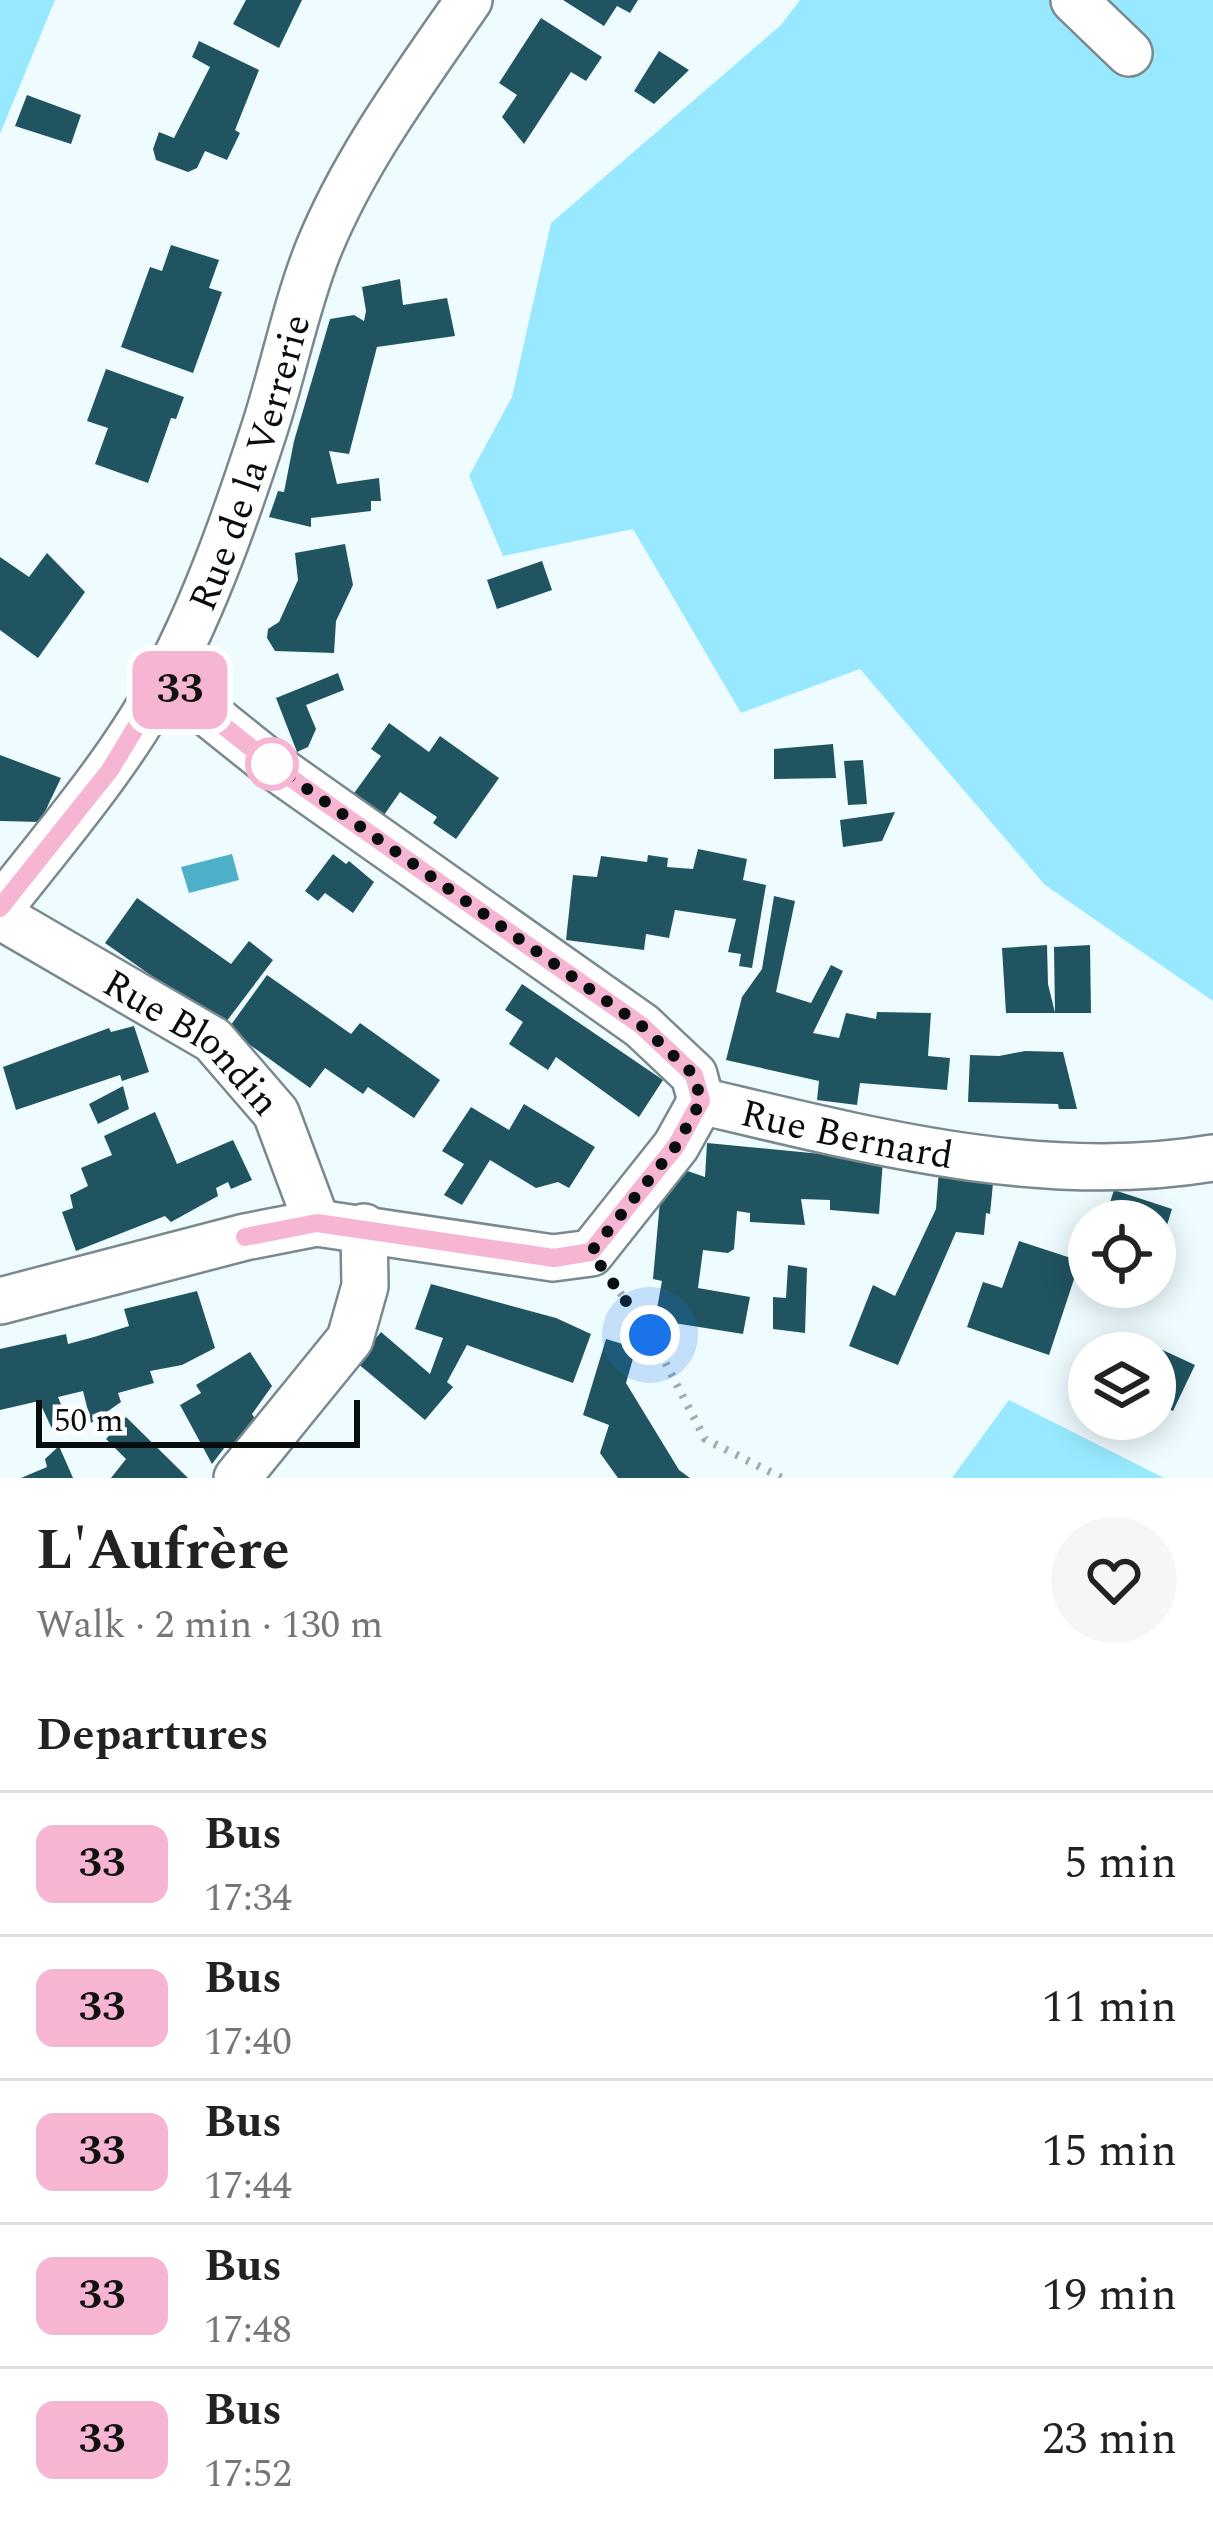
<!DOCTYPE html>
<html lang="en">
<head>
<meta charset="utf-8">
<style>
  :root { --surface:#fff; --page:#f6f6f6; --text:#222; --muted:#767676; --line:#e0e0e0 }
  body { margin:0; font-family:Spectral,serif; background:var(--page); color:var(--text); height:100vh; display:flex; flex-direction:column; font-size:45px; white-space:nowrap }
  * { box-sizing:border-box; margin:0 }
  p { font-size:39px; color:var(--muted) }
  .icon { flex:none; width:66px; height:66px; fill:none; stroke:currentColor; stroke-width:2; stroke-linecap:round; stroke-linejoin:round }
  .map { position:relative; height:1478px; overflow:hidden }
  .details { display:flex; flex-direction:column; background:var(--surface); flex:1 }
  .details>* { flex:none }
  .badge { padding:0 24px; border-radius:18px; font-size:42px; line-height:78px }
  .controls { position:absolute; left:1068px; top:1200px; display:grid; gap:24px }
  .controls a { display:grid; place-items:center; width:108px; height:108px; border-radius:50%; background:var(--surface); box-shadow:0 6px 30px #0003; font-size:60px }
  .scale { position:absolute; left:36px; bottom:30px; width:324px; box-sizing:border-box; padding-left:12px; border:6px solid #080d0e; border-top:0; font-size:33px; line-height:42px; white-space:nowrap; color:#080d0e; -webkit-text-stroke:9px #fff; paint-order:stroke }
  .you { position:absolute; width:60px; height:60px; margin:-30px; border:9px solid #fff; border-radius:50%; background:#1a73e8; box-shadow:0 0 0 18px #1a73e833 }
  .map>.badge { position:absolute; translate:-50% -50%; box-shadow:0 0 0 6px #fff }
  h2 { padding:0 36px; font-size:45px; line-height:108px }
  .round { display:grid; place-items:center; flex:none; width:126px; height:126px; border-radius:63px; background:var(--page) }
  .overview { display:flex; align-items:center; justify-content:space-between; height:204px; padding:0 36px }
  h1 { font-size:57px; font-weight:700; line-height:90px }
  ul { padding:0; list-style:none }
  li { display:flex; align-items:center; gap:36px; height:144px; padding:0 36px; border-top:3px solid var(--line) }
  li div { flex:1 }
  li b { display:block; font-size:45px }
  li em { font-style:normal }
  li .badge { min-width:132px; font-weight:700; text-align:center }
  .map>svg:first-child { display:block }
  .green { fill:#98e9ff }
  .water { fill:#4eb0c8 }
  .building { fill:#205460 }
  .lines { fill:none; stroke-linecap:round; stroke-linejoin:round }
  .street-casing { stroke:#7a898d; stroke-width:50 }
  .path { stroke:#a1acaf; stroke-width:8; stroke-dasharray:3 9; stroke-linecap:butt }
  .street { stroke:#fff; stroke-width:45 }
  .line-casing { stroke:#fff; stroke-width:27 }
  .line { stroke:#f5b5d3; stroke-width:18 }
  .walk { stroke:#080d0e; stroke-width:12; stroke-dasharray:0 21.6 }
  .stop-dot { fill:#fff; stroke:#f5b5d3; stroke-width:6 }
  .labels { text-anchor:middle; stroke-width:12; stroke-linejoin:round; paint-order:stroke }
  .street-label { font-size:39px; fill:#080d0e; stroke:#fff }
</style>
</head>
<body>
<div class="map">
<svg width="1213" height="1478" viewBox="0 0 1213 1478">
  <rect width="100%" height="100%" fill="#eefbff"/>
  <path class="green" d="M0,0H55L0,134Z
    M800,0H1213V1001L1045,885L860,669L741,713L633,529L503,556L469,476L512,397L551,223L781,25Z
    M1009,1400L1164,1478H952Z"/>
  <path class="water" d="M232,854L239,880L189,893L181,867Z"/>
  <path class="building" d="M246,0H302L279,48L233,24Z
    M563,0H638L630,13L617,6L604,26Z
    M541,18L602,57L586,81L571,72L524,144L502,117L517,95L499,83Z
    M199,41L259,70L235,130L240,133L227,160L205,151L197,168L188,172L156,160L153,149L159,132L174,138L210,67L192,57Z
    M659,51L689,70L654,104L634,91Z
    M27,95L81,115L71,144L15,126Z
    M171,245L219,260L209,288L222,292L193,373L121,347L150,267L162,271Z
    M400,279L403,305L447,298L455,336L377,347L349,454L329,451L337,484L379,478L381,501H371V511L311,518V527L269,517L278,491L284,492L294,441L330,319L354,315L364,321L366,311L362,287Z
    M106,369L184,397L176,419L171,418L148,483L95,464L108,428L87,421Z
    M345,544L353,585L336,621L334,653L275,651L267,638L268,629L279,622L298,580L295,553Z
    M47,553L85,592L38,658L0,630V557L29,577Z
    M542,561L552,590L497,609L487,580Z
    M338,673L344,690L306,705L316,729L308,747L297,752L276,698Z
    M389,723L429,752L440,736L499,778L456,839L433,823L437,817L400,792L382,818L352,796L381,756L371,749Z
    M833,744L836,778L774,779V749Z
    M0,755L61,778L40,822L0,821Z
    M863,760L867,804L848,805L844,761Z
    M895,812L882,841L843,847L840,820Z
    M698,849L747,859L743,880L766,885L752,968L739,966L741,954L728,952L736,919L675,910L669,938L646,934L644,950L566,940L573,875L597,877L601,856L647,862L648,855L668,858L667,867L693,869Z
    M333,854L346,864L349,861L374,882L353,913L325,893L318,901L305,891Z
    M774,896L795,901L776,992L811,1003L831,965L843,971L813,1033L839,1038L846,1013L876,1019L877,1012L931,1013L928,1056L950,1058L947,1090L860,1083L857,1105L817,1100L819,1081L726,1060L742,997L762,969Z
    M137,898L231,964L249,941L273,960L223,1026L105,943Z
    M1047,945L1048,984L1055,1013H1006L1002,948Z
    M1090,945L1091,1013H1055L1054,947Z
    M267,975L351,1034L360,1023L440,1080L414,1118L368,1087L363,1094L325,1068L310,1088L228,1029Z
    M522,984L663,1080L639,1117L556,1057L548,1070L509,1044L523,1022L505,1010Z
    M134,1026L149,1072L122,1081L120,1075L16,1110L3,1067L109,1028L111,1032Z
    M1025,1051L1063,1052L1077,1109H1059L1058,1104L968,1102L970,1055L999,1056Z
    M123,1086L129,1109L98,1124L89,1104Z
    M524,1104L595,1147L569,1188L558,1182L536,1188L490,1160L462,1205L444,1195L464,1164L442,1151L471,1107L509,1130Z
    M155,1112L177,1164L233,1140L252,1180L231,1189L228,1182L216,1188L218,1196L171,1222L165,1216L76,1251L62,1212L73,1208L70,1195L88,1186L81,1168L112,1155L104,1136Z
    M707,1143L883,1160L879,1214L830,1210V1200L801,1199L805,1225L750,1222V1213L737,1211L734,1249L728,1253L703,1250L698,1288L750,1297L743,1334L655,1320L662,1281L653,1279L660,1201L676,1167L705,1177Z
    M939,1169L994,1173L990,1214L986,1213L984,1235L956,1232L898,1365L849,1346L873,1285L895,1296L936,1209Z
    M1114,1190L1172,1209L1156,1260L1155,1221H1104Z
    M1019,1241L1080,1261L1049,1355L967,1327L983,1282L1002,1288Z
    M788,1265L807,1268L805,1333L773,1329V1297L786,1298Z
    M431,1284L556,1318L591,1334L573,1383L467,1345L447,1382L453,1387L425,1420L356,1362L381,1332L430,1374L443,1338L415,1329Z
    M197,1291L215,1348L182,1365L150,1371L154,1383L118,1393L121,1402L91,1423L83,1391L58,1397L69,1424L53,1431L39,1401L0,1410V1349L66,1334L68,1344L94,1337L129,1326L124,1309Z
    M606,1339L636,1348L626,1383L679,1470L690,1478H618L600,1453L609,1425L583,1415Z
    M1154,1346L1195,1365L1173,1411L1155,1402V1353H1151Z
    M250,1352L272,1386L252,1414L264,1433L233,1451L228,1443L212,1464L180,1405L201,1393L196,1385Z
    M126,1417L188,1478H111L126,1459L106,1439Z
    M59,1446L73,1478H21L47,1467L45,1459Z"/>
  <g class="lines">
    <g class="street-casing">
      <g id="street">
        <path d="M1074,0L1129,53"/>
        <path d="M165,679L275,767L642,1026L694,1075L701,1101"/>
        <path id="s1" d="M0,908C58,834 120,763 165,679C206,602 236,516 263,433C283,373 295,308 318,250C355,159 414,80 469,0"/>
        <path id="s2" d="M0,916L213,1040L276,1113L317,1223"/>
        <path id="s3" d="M701,1101C866,1140 1043,1187 1213,1158"/>
        <path d="M0,1301L245,1237L317,1223L553,1258L591,1253L676,1146L701,1101"/>
        <path d="M237,1478L350,1339L365,1286L364,1227"/>
      </g>
    </g>
    <path class="path" d="M613,1283L651,1335L705,1439L782,1478"/>
    <use href="#street" class="street"/>
  </g>
  <g class="lines">
    <g class="line-casing">
      <path id="line" d="M0,908L110,770L165,679L275,767L642,1026L694,1075L701,1101L676,1146L591,1252L554,1258L317,1223L245,1237"/>
    </g>
    <use href="#line" class="line"/>
    <path class="walk" d="M272,764L642,1026L694,1075L701,1101L676,1146L591,1252L650,1335"/>
  </g>
  <circle class="stop-dot" cx="272" cy="764" r="24"/>
  <g class="labels">
    <g class="street-label">
      <text dy="14" stroke="none"><textPath href="#s1" startOffset="516">Rue de la Verrerie</textPath></text>
      <text dy="14" stroke="none"><textPath href="#s2" startOffset="231">Rue Blondin</textPath></text>
      <text dy="14" stroke="none"><textPath href="#s3" startOffset="150">Rue Bernard</textPath></text>
    </g>
  </g>
</svg>
<div class="controls">
<a><svg class="icon" aria-label="locate" viewBox="0 0 24 24"><circle cx="12" cy="12" r="6"/><path d="M12 2v4M12 18v4M2 12h4M18 12h4"/></svg></a>
<a><svg class="icon" aria-label="layers" viewBox="0 0 24 24"><path d="M12 4l9 5-9 5-9-5zM3 14l9 5 9-5"/></svg></a>
</div>
<div class="scale">50 m</div>
<div class="you" style="left:650px;top:1335px"></div>
<b class="badge" style="left:180px;top:690px;background:#f5b5d3;color:#111">33</b>
</div>
<section class="details">
<div class="overview"><div><h1>L'Aufrère</h1><p>Walk · 2 min · 130 m</p></div><a class="round"><svg class="icon" aria-label="heart" viewBox="0 0 24 24"><path d="M12 20l-8-8c-3-5 5-10 8-4 3-6 11-1 8 4z"/></svg></a></div>
<h2>Departures</h2>
<ul>
<li><span class="badge" style="background:#f5b5d3;color:#111">33</span><div><b>Bus</b><p>17:34</p></div><em>5 min</em></li>
<li><span class="badge" style="background:#f5b5d3;color:#111">33</span><div><b>Bus</b><p>17:40</p></div><em>11 min</em></li>
<li><span class="badge" style="background:#f5b5d3;color:#111">33</span><div><b>Bus</b><p>17:44</p></div><em>15 min</em></li>
<li><span class="badge" style="background:#f5b5d3;color:#111">33</span><div><b>Bus</b><p>17:48</p></div><em>19 min</em></li>
<li><span class="badge" style="background:#f5b5d3;color:#111">33</span><div><b>Bus</b><p>17:52</p></div><em>23 min</em></li>
</ul>
</section>
</body>
</html>
